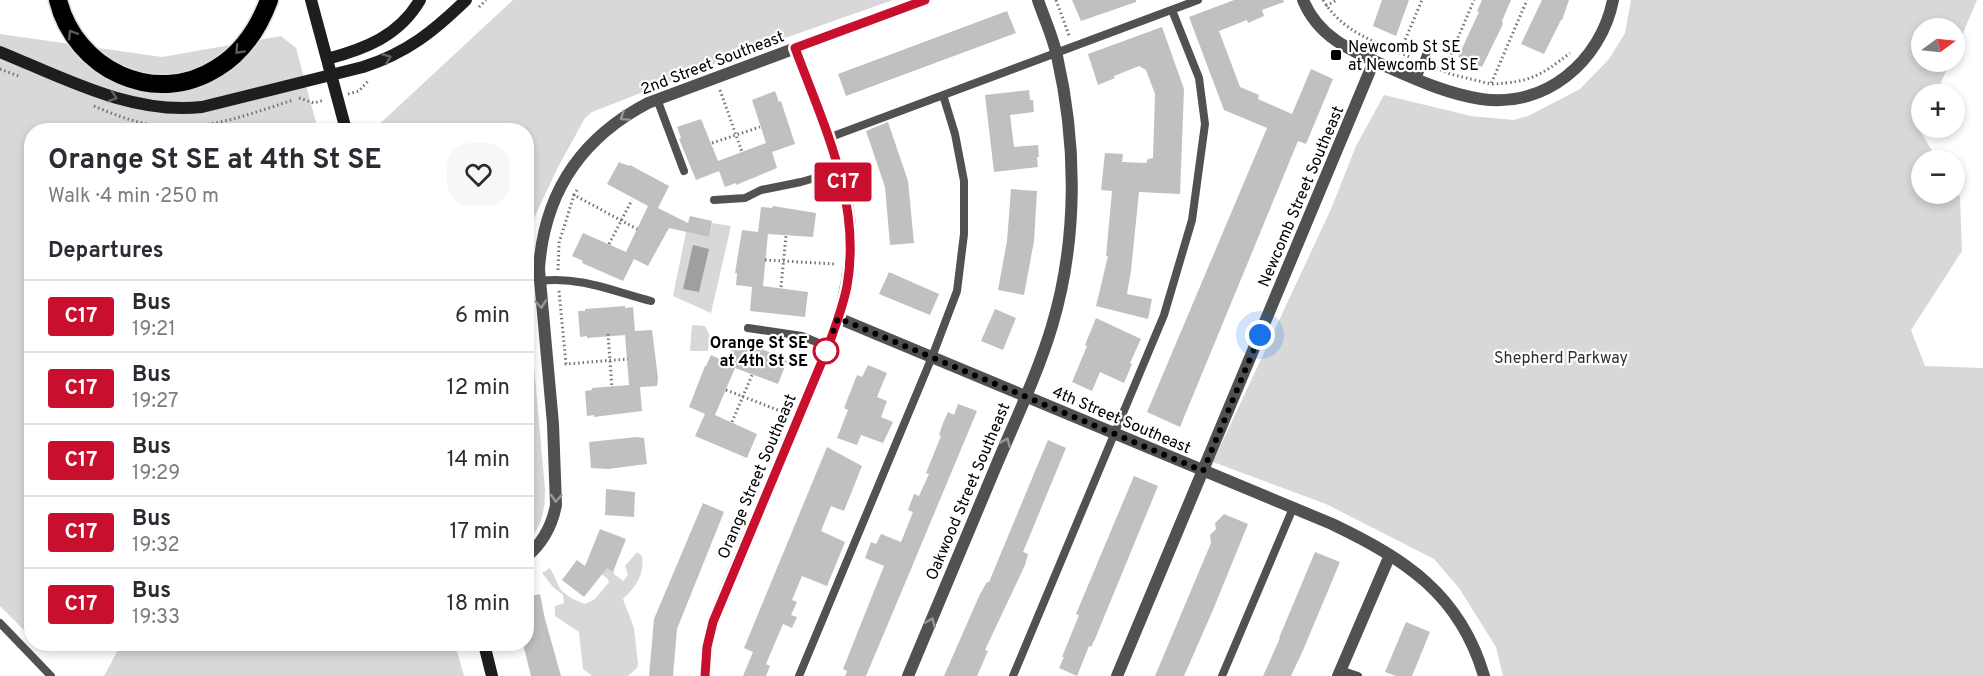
<!DOCTYPE html>
<html lang="en">
<head>
<meta charset="utf-8">
<style>
  :root { --surface:#fff; --page:#f7f7f7; --text:#2b2b33; --muted:#7c7c81; --line:#e1e1e2 }
  body { margin:0; font-family:Overpass,sans-serif; background:var(--page); color:var(--text); height:100vh; display:flex; flex-direction:column; font-size:22px; white-space:nowrap }
  * { box-sizing:border-box; margin:0 }
  p { font-size:20px; color:var(--muted) }
  .icon { flex:none; width:33px; height:33px; fill:none; stroke:currentColor; stroke-width:2; stroke-linecap:round; stroke-linejoin:round }
  .map { position:relative; flex:1; overflow:hidden }
  .panel { position:absolute; left:24px; top:123px; width:510px; height:528px; display:flex; flex-direction:column; background:var(--surface); border-radius:24px; box-shadow:0 3px 9px #0003 }
  .panel>* { flex:none }
  .badge { padding:0 12px; border-radius:4px; font-size:21px; line-height:39px }
  .needle { width:39px; rotate:75deg }
  .controls { position:absolute; left:1911px; top:18px; display:grid; gap:12px }
  .controls a { display:grid; place-items:center; width:54px; height:54px; border-radius:50%; background:var(--surface); box-shadow:0 3px 9px #0003; font-size:30px }
  .you { position:absolute; width:30px; height:30px; margin:-15px; border:4px solid #fff; border-radius:50%; background:#1a73e8; box-shadow:0 0 0 9px #1a73e833 }
  .map>.badge { position:absolute; translate:-50% -50%; box-shadow:0 0 0 3px #fff }
  h2 { padding:0 24px; font-size:22px; line-height:54px }
  .round { display:grid; place-items:center; flex:none; width:63px; height:63px; border-radius:24px; background:var(--page) }
  .headline { display:flex; align-items:center; justify-content:space-between; height:102px; padding:0 24px }
  h1 { font-size:28px; font-weight:700; line-height:45px }
  ul { padding:0; list-style:none }
  li { display:flex; align-items:center; gap:18px; height:72px; padding:0 24px; border-top:2px solid var(--line) }
  li div { flex:1 }
  li b { display:block; font-size:22px }
  li em { font-style:normal }
  li .badge { min-width:66px; font-weight:700; text-align:center }
  .map>svg:first-child { display:block }
  .green { fill:#d8d8d8 }
  .water { fill:#9f9f9f }
  .building { fill:#c0c0c0 }
  .lines { fill:none; stroke-linecap:round; stroke-linejoin:round }
  .motorway-casing { stroke:#dbdbdb; stroke-width:21 }
  .path { stroke:#737373; stroke-width:3; stroke-dasharray:1.5 3; stroke-linecap:butt }
  .service { stroke:#515151; stroke-width:8 }
  .minor { stroke:#515151; stroke-width:12 }
  .secondary { stroke:#1e1e1e; stroke-width:12 }
  .motorway { stroke:#000; stroke-width:18 }
  .oneway { stroke:#595959 }
  .oneway2 { stroke:#626262 }
  .oneway3 { stroke:#979797 }
  .line-casing { stroke:#fff; stroke-width:14 }
  .line { stroke:#c8102e; stroke-width:9 }
  .walk { stroke:#000; stroke-width:6; stroke-dasharray:0 10.8 }
  .poi-dot { fill:#000; stroke:#fff; stroke-width:2 }
  .stop-dot { fill:#fff; stroke:#c8102e; stroke-width:3 }
  .labels { text-anchor:middle; stroke-width:4.5; stroke-linejoin:round; paint-order:stroke }
  .poi-label { font-size:16px; fill:#000; stroke:#fff; text-anchor:start }
  .street-label { font-size:16px; fill:#000; stroke:#fff }
  .stop-label { font-size:16px; font-weight:bold; fill:#000; stroke:#fff; text-anchor:end }
  .park-label { font-size:16px; fill:#2f2f2f; stroke:#fff }
</style>
</head>
<body>
<div class="map">
<svg width="1983" height="676" viewBox="0 0 1983 676">
  <rect width="100%" height="100%" fill="#fff"/>
  <path class="green" d="M513,0H893L743,53L592,112L585,118L557,169L528,231L530,321L545,489C545,512 542,526 527,543L526,130H373Z
    M1631,0H1977L1955,52L1954,28H1922V62H1950L1936,94H1922L1920,131L1938,160H1922V194H1954L1955,188L1960,197L1962,251L1911,330L1925,366L1983,368V676H1503L1496,647L1459,588L1434,559L1326,504L1213,462L1331,209L1356,146L1384,95L1471,116L1514,120L1528,116L1580,89L1609,59L1625,33Z
    M0,34L162,57L281,36L296,48L318,130H32L31,637L0,606Z
    M712,223L731,226L711,313L673,296L686,232L709,236Z
    M692,325L705,326L709,334L708,351H690Z
    M637,552L642,556C645,575 635,587 623,599L634,628L638,664L637,668L628,676H592L583,669L579,632L555,616V606L564,603L563,595L553,587L542,573L550,568C554,575 556,580 559,587C564,595 576,601 585,604L595,599L609,582L607,578L588,565H612L614,574L623,581L628,575L625,566Z
    M119,644H455L464,676H104L119,648Z"/>
  <path class="water" d="M693,245L709,249L699,292L683,289Z"/>
  <path class="building" d="M1072,0H1136V2L1081,21Z
    M1234,0H1283L1284,2L1262,10L1264,16L1248,23L1247,20L1219,31L1240,87L1259,95L1258,99L1292,114L1311,69L1333,79L1306,144L1298,141L1180,427L1147,412L1267,128L1224,110L1189,17Z
    M1382,0H1409L1396,36L1373,26Z
    M1482,0H1511L1502,21L1503,24L1482,67L1458,57L1479,12L1477,11Z
    M1542,0H1569L1562,20H1561L1544,54L1521,44Z
    M1007,11L1016,33L846,96L838,74Z
    M1162,27L1184,89L1180,194L1139,192L1131,271L1127,294L1152,299L1148,319L1096,306L1108,256H1106L1112,191L1101,190L1105,153L1123,154L1122,162L1146,163L1148,159L1153,158L1155,94L1146,70L1139,66L1114,76L1115,78L1098,85L1088,54Z
    M1029,90L1030,100H1033L1034,112L1010,115L1014,147L1038,145L1039,157H1037L1038,167L994,172L985,95Z
    M775,91L779,102L781,101L795,144L772,152L777,168L736,185V183L725,187L719,171L696,180L679,139L681,138L677,127L701,119L718,161L766,143L752,100Z
    M888,122L908,181L914,243L890,245L885,187L866,131Z
    M619,162L629,166L630,165L669,186L658,208L688,223L690,216L712,221L709,237L669,228L648,266L634,259L623,281L582,263L583,261L572,256L583,233L626,252L648,206L607,184Z
    M1011,189L1037,191L1034,241L1024,295L998,290L1007,241Z
    M773,206L816,213L813,237L768,234L763,286L808,292L805,317L750,311L752,287L736,285L737,273H735L742,230L758,232L761,207L772,208Z
    M889,272L939,294L930,315L879,294Z
    M625,306V308L633,307L635,331L652,330L658,378L657,386L640,387L642,411L594,417V415L587,416L585,391L592,390V388L629,385L625,335L587,338V336L580,337L578,311H585V309Z
    M995,309L1016,318L1003,350L981,341Z
    M1096,318L1141,339L1130,363L1132,364L1124,383L1100,372L1092,391L1072,382L1087,346L1085,345Z
    M736,339L777,355V356L787,361L778,384L735,368L715,415L757,434L747,458L695,436L705,414L689,407L705,366H706L711,355L726,362Z
    M868,365L887,373L877,397L887,401L881,417L893,422L883,443L861,435L857,445L837,438L848,410L844,408L857,375L862,377Z
    M958,404L977,411L906,581L866,676H845L847,671L843,669L884,566L865,558L871,542L876,544L881,534L901,542L913,512L908,510L914,494L919,496L929,474L926,473L941,436L939,435L943,423L948,412L954,415Z
    M637,437L644,438L647,464L608,469L591,468L589,442Z
    M1048,440L1066,448L1023,552L1028,554L1025,565L985,650L988,651L977,676H944L980,594L987,582H989Z
    M827,447L862,466L844,511L831,506L821,531L845,542L827,586L802,576L792,600L797,602L791,615L797,617L792,628L783,624L766,664L770,666L766,676H743L753,652L744,648Z
    M1134,476L1158,486L1095,639L1091,647L1089,646L1077,676L1059,668L1064,657H1062L1079,615L1076,614Z
    M606,489L635,492L634,517L605,515Z
    M703,503L724,512L677,629L673,676H649L654,619Z
    M1224,514L1248,524L1213,610L1184,676H1155L1211,543L1210,535L1216,529L1215,523Z
    M600,529L626,539L613,572L607,568L584,597L562,580L577,560L585,566Z
    M1315,552L1340,562L1304,648L1291,676H1263L1280,638H1279Z
    M540,594L545,619L561,676H531L523,644H526V597Z
    M1406,622L1430,632L1412,676H1396L1385,672Z"/>
  <g class="lines">
    <g class="motorway-casing">
      <path id="motorway" d="M58,0C75,69 154,108 217,68C242,53 259,27 269,0"/>
    </g>
    <path class="path" d="M1056,0L1070,38
      M1323,0C1343,33 1378,43 1412,58
      M1326,6L1337,0
      M479,7L486,0
      M1400,52L1422,0
      M1432,66L1450,74L1491,84L1527,0
      M0,69L21,77
      M1444,71L1474,0
      M1492,84C1531,82 1540,76 1570,53
      M720,90L742,152
      M348,94L359,91L369,80
      M299,98L314,103L324,100
      M94,106C115,115 138,124 161,126C207,131 250,114 293,100
      M712,143L760,127
      M577,190L574,195L637,229
      M609,244L632,200
      M765,260L835,264
      M558,270L559,243L574,195
      M781,287L786,236
      M559,291L566,364L628,359
      M608,334L612,388
      M726,390L783,412
      M732,422L752,375"/>
    <path class="service" d="M1417,80L1429,46
      M657,99L684,171
      M828,138L1198,0
      M714,200L745,198L761,190L801,182L839,171
      M540,281C579,276 613,291 651,301
      M748,328L802,336L828,347
      M0,623L51,676
      M1340,670L1358,676
      M799,676L932,357L957,291L964,234V181L955,134L943,95
      M1013,676L1164,315L1192,220L1205,124L1199,78L1172,10
      M1222,676L1293,508"/>
    <path class="minor" d="M1303,0C1319,39 1354,52 1390,68C1419,81 1449,94 1481,99C1545,109 1601,61 1613,0
      M838,318L1332,524C1405,559 1460,594 1484,676
      M526,557C543,543 552,526 556,505L553,424L539,269C544,193 581,138 648,103L925,0
      M705,676L707,647L715,616C740,553 768,491 794,428C823,360 858,292 849,216C843,161 814,100 795,48
      M908,676C937,606 967,536 996,466C1015,421 1038,373 1052,326C1078,239 1077,144 1057,56C1053,37 1044,18 1038,0
      M1117,676L1374,61
      M1338,676L1390,555"/>
    <path class="secondary" d="M311,0L346,130
      M0,52C64,78 131,115 202,107L363,67C407,53 434,31 466,0
      M327,59C365,49 399,36 420,0
      M484,644L492,676"/>
    <use href="#motorway" class="motorway"/>
  </g>
  <defs><path id="oneway-chevron" d="M-2-3.5L2.5 0L-2 3.5" fill="none" stroke-width="1.6" stroke-linecap="round" stroke-linejoin="round" transform="scale(1.5)"/></defs>
  <g class="oneway">
    <use href="#oneway-chevron" transform="translate(72 34) rotate(-122)"/>
    <use href="#oneway-chevron" transform="translate(239 50) rotate(133)"/>
  </g>
  <g class="oneway2">
    <use href="#oneway-chevron" transform="translate(387 58) rotate(-22)"/>
    <use href="#oneway-chevron" transform="translate(113 97) rotate(18)"/>
  </g>
  <g class="oneway3">
    <use href="#oneway-chevron" transform="translate(624 117) rotate(146)"/>
    <use href="#oneway-chevron" transform="translate(541 304) rotate(85)"/>
    <use href="#oneway-chevron" transform="translate(1006 442) rotate(-67)"/>
    <use href="#oneway-chevron" transform="translate(556 498) rotate(93)"/>
    <use href="#oneway-chevron" transform="translate(931 622) rotate(-67)"/>
  </g>
  <g class="lines">
    <g class="line-casing">
      <path id="line" d="M705,676L707,647L713,622L828,347C835,327 843,307 847,286C862,202 823,124 795,48L925,0"/>
    </g>
    <use href="#line" class="line"/>
    <path class="walk" d="M826,351L838,318L1203,471L1260,335"/>
  </g>
  <rect class="poi-dot" x="1330" y="49" width="12" height="12" rx="3"/>
  <circle class="stop-dot" cx="826" cy="351" r="12"/>
  <g class="labels">
    <g class="poi-label">
      <text x="1348" y="52">Newcomb St SE<tspan x="1348" dy="18">at Newcomb St SE</tspan></text>
    </g>
    <g class="street-label">
      <text transform="translate(712 62) rotate(-21)" y="6">2nd Street Southeast</text>
      <text transform="translate(1300 196) rotate(-67)" y="6">Newcomb Street Southeast</text>
      <text transform="translate(1122 419) rotate(23)" y="6">4th Street Southeast</text>
      <text transform="translate(756 476) rotate(-67)" y="6">Orange Street Southeast</text>
      <text transform="translate(967 491) rotate(-67)" y="6">Oakwood Street Southeast</text>
    </g>
    <g class="stop-label">
      <text x="808" y="348">Orange St SE<tspan x="808" dy="18">at 4th St SE</tspan></text>
    </g>
    <g class="park-label">
      <text x="1561" y="363">Shepherd Parkway</text>
    </g>
  </g>
</svg>
<div class="controls">
<a><svg class="needle" viewBox="-14 -14 28 28"><path d="M0-13l5 13h-10z" fill="#e53935"/><path d="M0 13l5-13h-10z" fill="#7c7c81"/></svg></a>
<a>+</a>
<a>−</a>
</div>
<div class="you" style="left:1260px;top:335px"></div>
<b class="badge" style="left:843px;top:182px;background:#c8102e;color:#fff">C17</b>
<section class="panel">
<div class="headline"><div><h1>Orange St SE at 4th St SE</h1><p>Walk · 4 min · 250 m</p></div><a class="round"><svg class="icon" aria-label="heart" viewBox="0 0 24 24"><path d="M12 20l-8-8c-3-5 5-10 8-4 3-6 11-1 8 4z"/></svg></a></div>
<h2>Departures</h2>
<ul>
<li><span class="badge" style="background:#c8102e;color:#fff">C17</span><div><b>Bus</b><p>19:21</p></div><em>6 min</em></li>
<li><span class="badge" style="background:#c8102e;color:#fff">C17</span><div><b>Bus</b><p>19:27</p></div><em>12 min</em></li>
<li><span class="badge" style="background:#c8102e;color:#fff">C17</span><div><b>Bus</b><p>19:29</p></div><em>14 min</em></li>
<li><span class="badge" style="background:#c8102e;color:#fff">C17</span><div><b>Bus</b><p>19:32</p></div><em>17 min</em></li>
<li><span class="badge" style="background:#c8102e;color:#fff">C17</span><div><b>Bus</b><p>19:33</p></div><em>18 min</em></li>
</ul>
</section>
</div>
</body>
</html>
